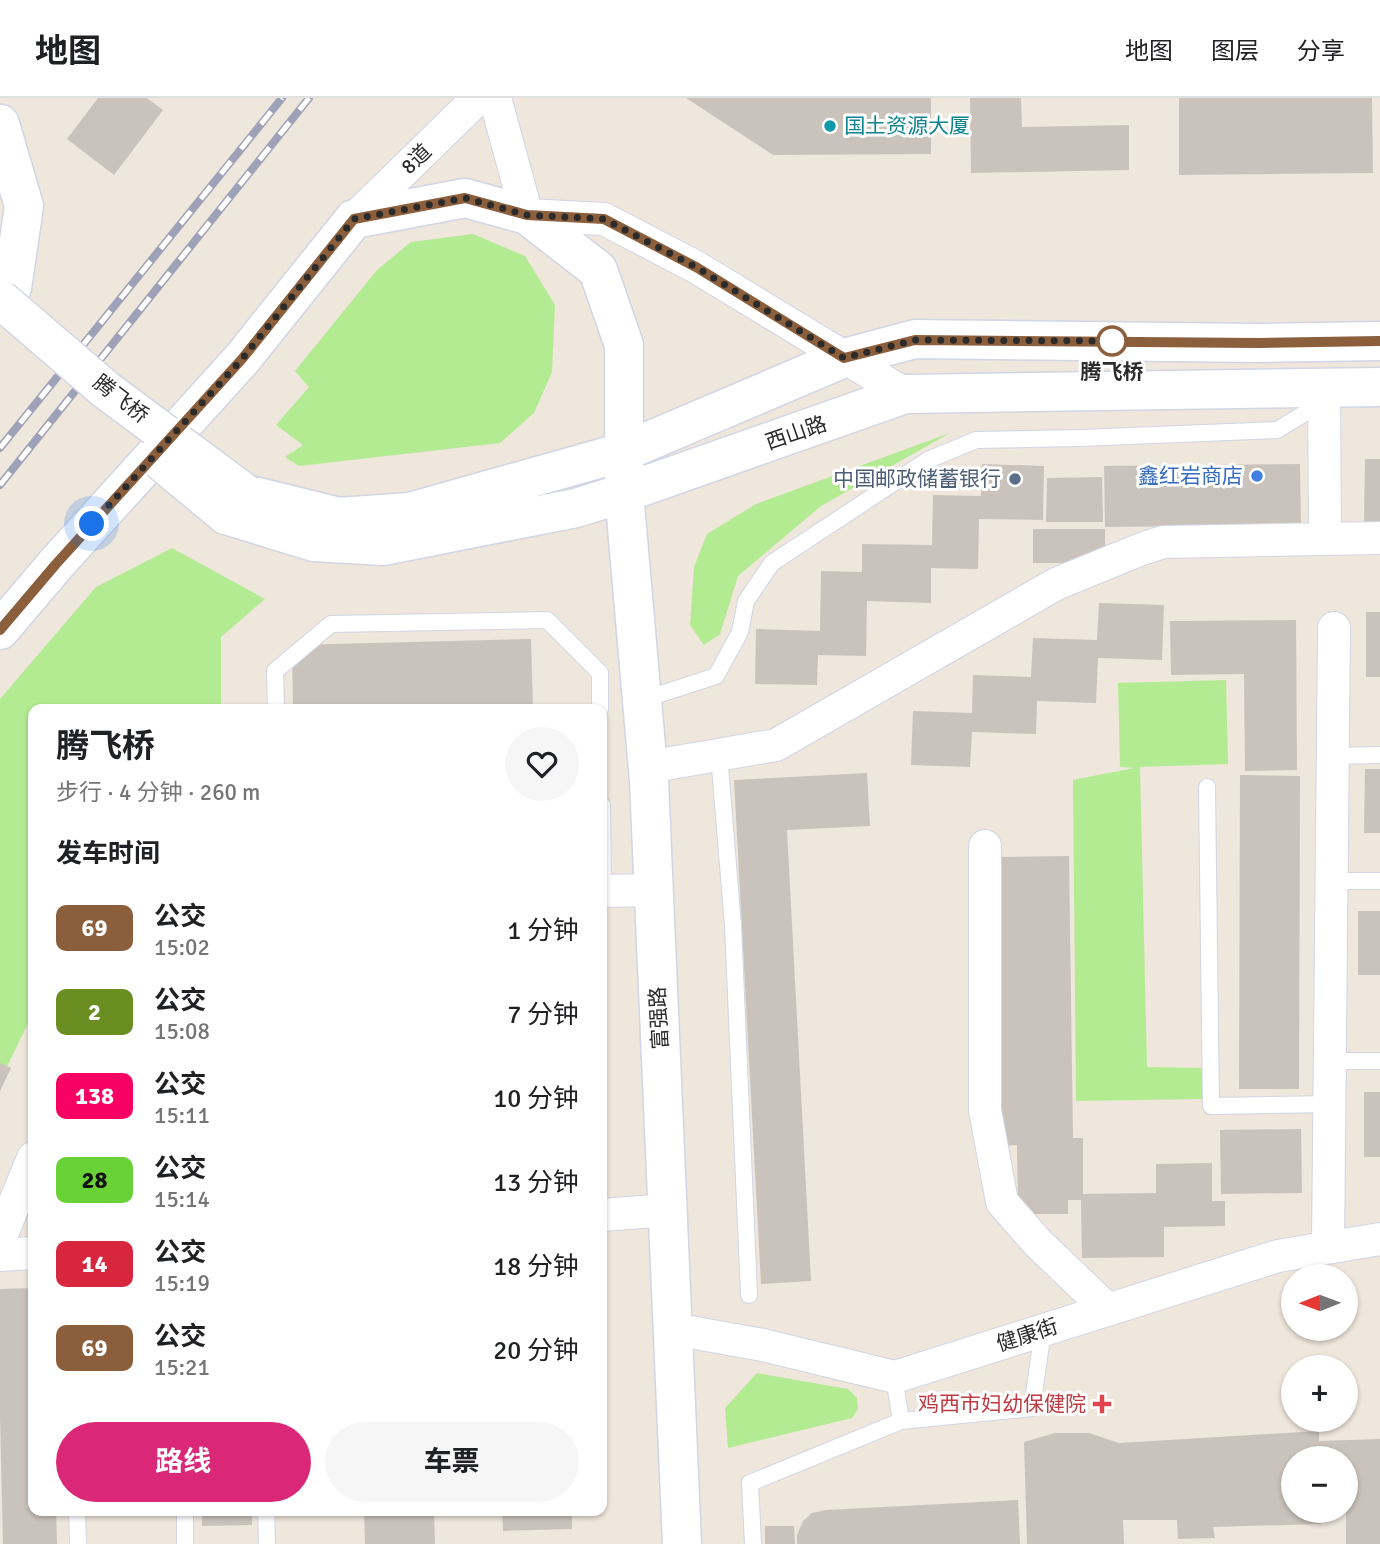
<!DOCTYPE html>
<html lang="zh">
<head>
<meta charset="utf-8">
<style>
  :root { --surface:#fff; --page:#f6f6f6; --text:#202124; --muted:#757577; --line:#e0e0e0; --accent:#db2777 }
  body { margin:0; font-family:Signika,"Noto Sans SC",sans-serif; background:var(--page); color:var(--text); height:100vh; display:flex; flex-direction:column; font-size:26px; white-space:nowrap }
  * { box-sizing:border-box; margin:0 }
  p { font-size:23px; color:var(--muted) }
  .icon { flex:none; width:38px; height:38px; fill:none; stroke:currentColor; stroke-width:2; stroke-linecap:round; stroke-linejoin:round }
  .map { position:relative; flex:1; overflow:hidden }
  .panel { position:absolute; left:28px; top:606px; width:579px; height:812px; display:flex; flex-direction:column; background:var(--surface); border-radius:14px; box-shadow:0 2px 5px #0004 }
  .panel>* { flex:none }
  .badge { padding:0 14px; border-radius:10px; font-size:24px; line-height:46px }
  .needle { width:46px; rotate:269deg }
  .fabs { position:absolute; left:1281px; top:1166px; display:grid; gap:14px }
  .fabs a { display:grid; place-items:center; width:77px; height:77px; border-radius:50%; background:var(--surface); box-shadow:0 2px 5px #0004; font-size:35px }
  .you { position:absolute; width:35px; height:35px; margin:-18px; border:5px solid #fff; border-radius:50%; background:#1a73e8; box-shadow:0 0 0 10px #1a73e833 }
  .map>.badge { position:absolute; translate:-50% -50%; box-shadow:0 0 0 4px #fff }
  h2 { padding:0 28px; font-size:26px; line-height:63px }
  .round { display:grid; place-items:center; flex:none; width:74px; height:74px; border-radius:37px; background:var(--page) }
  .overview { display:flex; align-items:center; justify-content:space-between; height:119px; padding:0 28px }
  h1 { font-size:33px; font-weight:700; line-height:52px }
  .action { display:flex; gap:14px; margin-top:auto; padding:14px 28px }
  .action a { flex:1; height:80px; border-radius:42px; background:var(--accent); color:#fff; font-size:28px; font-weight:700; line-height:80px; text-align:center }
  .action a+a { background:var(--page); color:var(--text) }
  ul { padding:0; list-style:none }
  li { display:flex; align-items:center; gap:21px; height:84px; padding:0 28px }
  li div { flex:1 }
  li b { display:block; font-size:26px }
  li em { font-style:normal }
  li .badge { min-width:77px; font-weight:700; text-align:center }
  header { display:flex; align-items:center; gap:42px; box-sizing:border-box; height:98px; padding:0 35px; background:var(--surface); border-bottom:2px solid var(--line) }
  header strong { font-size:33px }
  nav { display:flex; gap:38px; margin-inline-start:auto; font-size:24px }
  .map>svg:first-child { display:block }
  .green { fill:#b3eb92 }
  .building { fill:#cac3bc; fill-rule:evenodd }
  .lines { fill:none; stroke-linecap:round; stroke-linejoin:round }
  .lane-casing { stroke:#d1d5e6; stroke-width:18 }
  .street-casing { stroke:#d1d5e6; stroke-width:34 }
  .secondary-casing { stroke:#d1d5e6; stroke-width:41 }
  .lane { stroke:#fff; stroke-width:16 }
  .street { stroke:#fff; stroke-width:32 }
  .secondary { stroke:#fff; stroke-width:38 }
  .rail-casing { stroke:#9ea2b8; stroke-width:8 }
  .rail { stroke:#fff; stroke-width:5; stroke-dasharray:16; stroke-linecap:butt }
  .secondary-bridge-casing { stroke:#d1d5e6; stroke-width:41; stroke-linecap:butt }
  .secondary-bridge { stroke:#fff; stroke-width:38 }
  .line-casing { stroke:#fff; stroke-width:16 }
  .line { stroke:#8b5e3c; stroke-width:10 }
  .walk { stroke:#2b2b2b; stroke-width:7; stroke-dasharray:0 12.6 }
  .culture-dot { fill:#0f9aa8; stroke:#fff; stroke-width:2.5 }
  .stop-dot { fill:#fff; stroke:#8b5e3c; stroke-width:3.5 }
  .shop-dot { fill:#3f7fe0; stroke:#fff; stroke-width:2.5 }
  .service-dot { fill:#5c6f8a; stroke:#fff; stroke-width:2.5 }
  .health-dot { fill:#e0444e; stroke:#fff; stroke-width:2.5 }
  .labels { text-anchor:middle; stroke-width:6; stroke-linejoin:round; paint-order:stroke }
  .culture-label { font-size:21px; fill:#0d838f; stroke:#fff; text-anchor:start }
  .street-label { font-size:21px; fill:#2b2b2b; stroke:#fff }
  .stop-label { font-size:21px; font-weight:bold; fill:#2b2b2b; stroke:#fff }
  .shop-label { font-size:21px; fill:#366cbe; stroke:#fff; text-anchor:end }
  .service-label { font-size:21px; fill:#4e5e75; stroke:#fff; text-anchor:end }
  .health-label { font-size:21px; fill:#be3a42; stroke:#fff; text-anchor:end }
</style>
</head>
<body>
<header>
<strong>地图</strong>
<nav><a>地图</a><a>图层</a><a>分享</a></nav>
</header>
<div class="map">
<svg width="1380" height="1446" viewBox="0 0 1380 1446">
  <rect width="100%" height="100%" fill="#efe6dc"/>
  <path class="green" d="M473,136L525,158L555,207L552,274L534,315L500,345L299,368L285,359L303,347L276,327L309,289L295,273L377,172L411,144Z
    M950,335L821,408L738,478L720,536L704,547L690,527L694,469L707,436L756,406Z
    M172,450L265,501L221,539V611H33V915L0,983V601L96,489Z
    M1226,582L1228,666L1140,669L1147,969L1204,970V1001L1076,1003L1073,682L1134,670L1120,669L1118,585Z
    M757,1275L848,1291L857,1300L858,1311L852,1320L728,1350L725,1310Z"/>
  <path class="building" d="M98,0H147L163,12L114,77L67,41Z
    M686,0H931V56L773,57Z
    M970,0H1021L1022,29L1129,27V72L971,75Z
    M1179,0H1372L1373,75L1179,77Z
    M1365,361H1380V426H1364Z
    M982,366L1044,368L1043,422L979,421L978,471L931,470V505L867,503L866,558L818,557L817,587L755,586L756,531L820,533L821,473L862,474V446L932,447L933,397L981,398Z
    M1300,366L1301,427L1105,429L1104,368Z
    M1102,379L1103,424H1046L1047,380Z
    M1033,431H1105V465H1033Z
    M1099,505L1164,507L1162,562L1098,560L1096,605L1037,603L1036,636L972,634L970,669L911,667L913,613L972,615L973,577L1031,579L1033,540L1097,542Z
    M1366,514H1380V579H1366Z
    M1296,522L1297,672L1245,673L1244,576L1171,577L1170,523Z
    M531,541L533,611H293L292,547Z
    M1365,671H1380V735H1364Z
    M867,675L870,728L787,732L811,1183L761,1186L734,682Z
    M1240,677L1300,678L1299,991H1239Z
    M1069,758L1073,1040H1083V1096L1156,1095V1066L1212,1065V1103H1225V1128L1164,1129V1159L1082,1160L1081,1102H1068V1116H1018L1017,1047L1002,1048L998,759Z
    M1358,813H1380V877H1358Z
    M0,965L11,970L0,993Z
    M1364,994H1380V1059H1364Z
    M1301,1031L1302,1095L1221,1096L1220,1032Z
    M33,1190V1412H56L57,1446H3L0,1319V1191Z
    M1319,1333V1343L1380,1341V1446H1346V1415H1321V1426L1213,1429L1215,1440L1178,1441L1177,1422H1123L1124,1446H1027L1024,1344L1055,1335H1089L1119,1345ZM1293,1360H1346V1412H1293Z
    M1018,1402L1020,1446H797V1437L803,1423L812,1415L826,1412Z
    M202,1412H252V1427L202,1428Z
    M364,1412H434L435,1446H365Z
    M502,1412H572V1431L503,1433Z
    M765,1428H794L795,1446H765Z"/>
  <g class="lines">
    <g class="lane-casing">
      <path id="lane" d="M642,602L716,578L740,534L746,503L772,465L928,362L976,342L1081,340L1277,332L1325,303
        M276,611L275,573L331,526L547,522L600,575V611
        M1333,658L1380,657
        M720,669L733,828L749,1197
        M1207,689L1211,1008L1330,1006
        M602,707L603,793
        M1332,783H1380
        M1330,963H1380
        M894,1279L901,1323
        M77,1412L78,1446
        M185,1412V1446
        M266,1412L267,1446
        M753,1446L750,1385L901,1323L1032,1310L1043,1232"/>
    </g>
    <g class="street-casing">
      <path id="street" d="M495,0L527,117L604,121L696,169L905,296
        M354,121L478,0
        M1324,290L1325,441
        M648,669L776,647L1056,486L1139,452L1163,444L1380,440
        M985,748V1012L1002,1104L1038,1145L1108,1212
        M602,793L654,792
        M602,1117L667,1112
        M0,1141L33,1060
        M1328,1149L1334,530
        M0,1157L33,1155
        M673,1231L763,1247L895,1279L1278,1158L1380,1141"/>
    </g>
    <g class="secondary-casing">
      <path id="secondary" d="M0,26L24,108L12,190L0,204
        M246,396L339,419L410,414L623,354L844,260L915,241L1259,245L1380,243
        M226,417L314,444L383,448L576,410L624,395L905,296L1380,289
        M0,532L56,466L242,261L354,121L465,100L527,117L598,172L624,247V395L649,683L682,1446"/>
    </g>
    <use href="#lane" class="lane"/>
    <use href="#street" class="street"/>
    <use href="#secondary" class="secondary"/>
    <g class="rail-casing">
      <path id="rail" d="M0,350L282,0
        M0,387L309,0"/>
    </g>
    <use href="#rail" class="rail"/>
    <g class="secondary-bridge-casing">
      <path id="secondary-bridge" d="M0,201L106,292L246,396
        M156,359L226,417"/>
    </g>
    <use href="#secondary-bridge" class="secondary-bridge"/>
  </g>
  <g class="lines">
    <g class="line-casing">
      <path id="line" d="M0,532L56,466L242,261L354,121L465,100L527,117L604,121L696,169L844,260L915,242L1259,245L1380,243"/>
    </g>
    <use href="#line" class="line"/>
    <path class="walk" d="M92,426L242,261L354,121L465,100L527,117L604,121L696,169L844,260L915,242L1112,243"/>
  </g>
  <circle class="culture-dot" cx="830" cy="28" r="7"/>
  <circle class="stop-dot" cx="1112" cy="243" r="14"/>
  <circle class="shop-dot" cx="1257" cy="378" r="7"/>
  <circle class="service-dot" cx="1015" cy="381" r="7"/>
  <path class="health-dot" d="M1098.5 1295.5h7v7h7v7h-7v7h-7v-7h-7v-7h7z"/>
  <g class="labels">
    <g class="culture-label">
      <text x="844" y="35">国土资源大厦</text>
    </g>
    <g class="street-label">
      <text transform="translate(416 61) rotate(-44)" y="7">8道</text>
      <text transform="translate(121 301) rotate(38)" y="7">腾飞桥</text>
      <text transform="translate(796 335) rotate(-19)" y="7">西山路</text>
      <text transform="translate(659 920) rotate(-93)" y="7">富强路</text>
      <text transform="translate(1027 1237) rotate(-18)" y="7">健康街</text>
    </g>
    <g class="stop-label">
      <text x="1112" y="281">腾飞桥</text>
    </g>
    <g class="shop-label">
      <text x="1243" y="385">鑫红岩商店</text>
    </g>
    <g class="service-label">
      <text x="1001" y="388">中国邮政储蓄银行</text>
    </g>
    <g class="health-label">
      <text x="1086" y="1313">鸡西市妇幼保健院</text>
    </g>
  </g>
</svg>
<div class="fabs">
<a><svg class="needle" viewBox="-14 -14 28 28"><path d="M0-13l5 13h-10z" fill="#e53935"/><path d="M0 13l5-13h-10z" fill="#757577"/></svg></a>
<a>+</a>
<a>−</a>
</div>
<div class="you" style="left:92px;top:426px"></div>
<section class="panel">
<div class="overview"><div><h1>腾飞桥</h1><p>步行 · 4 分钟 · 260 m</p></div><a class="round"><svg class="icon" aria-label="heart" viewBox="0 0 24 24"><path d="M12 20l-8-8c-3-5 5-10 8-4 3-6 11-1 8 4z"/></svg></a></div>
<h2>发车时间</h2>
<ul>
<li><span class="badge" style="background:#8b5e3c;color:#fff">69</span><div><b>公交</b><p>15:02</p></div><em>1 分钟</em></li>
<li><span class="badge" style="background:#6b8e23;color:#fff">2</span><div><b>公交</b><p>15:08</p></div><em>7 分钟</em></li>
<li><span class="badge" style="background:#f90164;color:#fff">138</span><div><b>公交</b><p>15:11</p></div><em>10 分钟</em></li>
<li><span class="badge" style="background:#68d237;color:#111">28</span><div><b>公交</b><p>15:14</p></div><em>13 分钟</em></li>
<li><span class="badge" style="background:#d7263d;color:#fff">14</span><div><b>公交</b><p>15:19</p></div><em>18 分钟</em></li>
<li><span class="badge" style="background:#8b5e3c;color:#fff">69</span><div><b>公交</b><p>15:21</p></div><em>20 分钟</em></li>
</ul>
<div class="action"><a>路线</a><a>车票</a></div>
</section>
</div>
</body>
</html>
